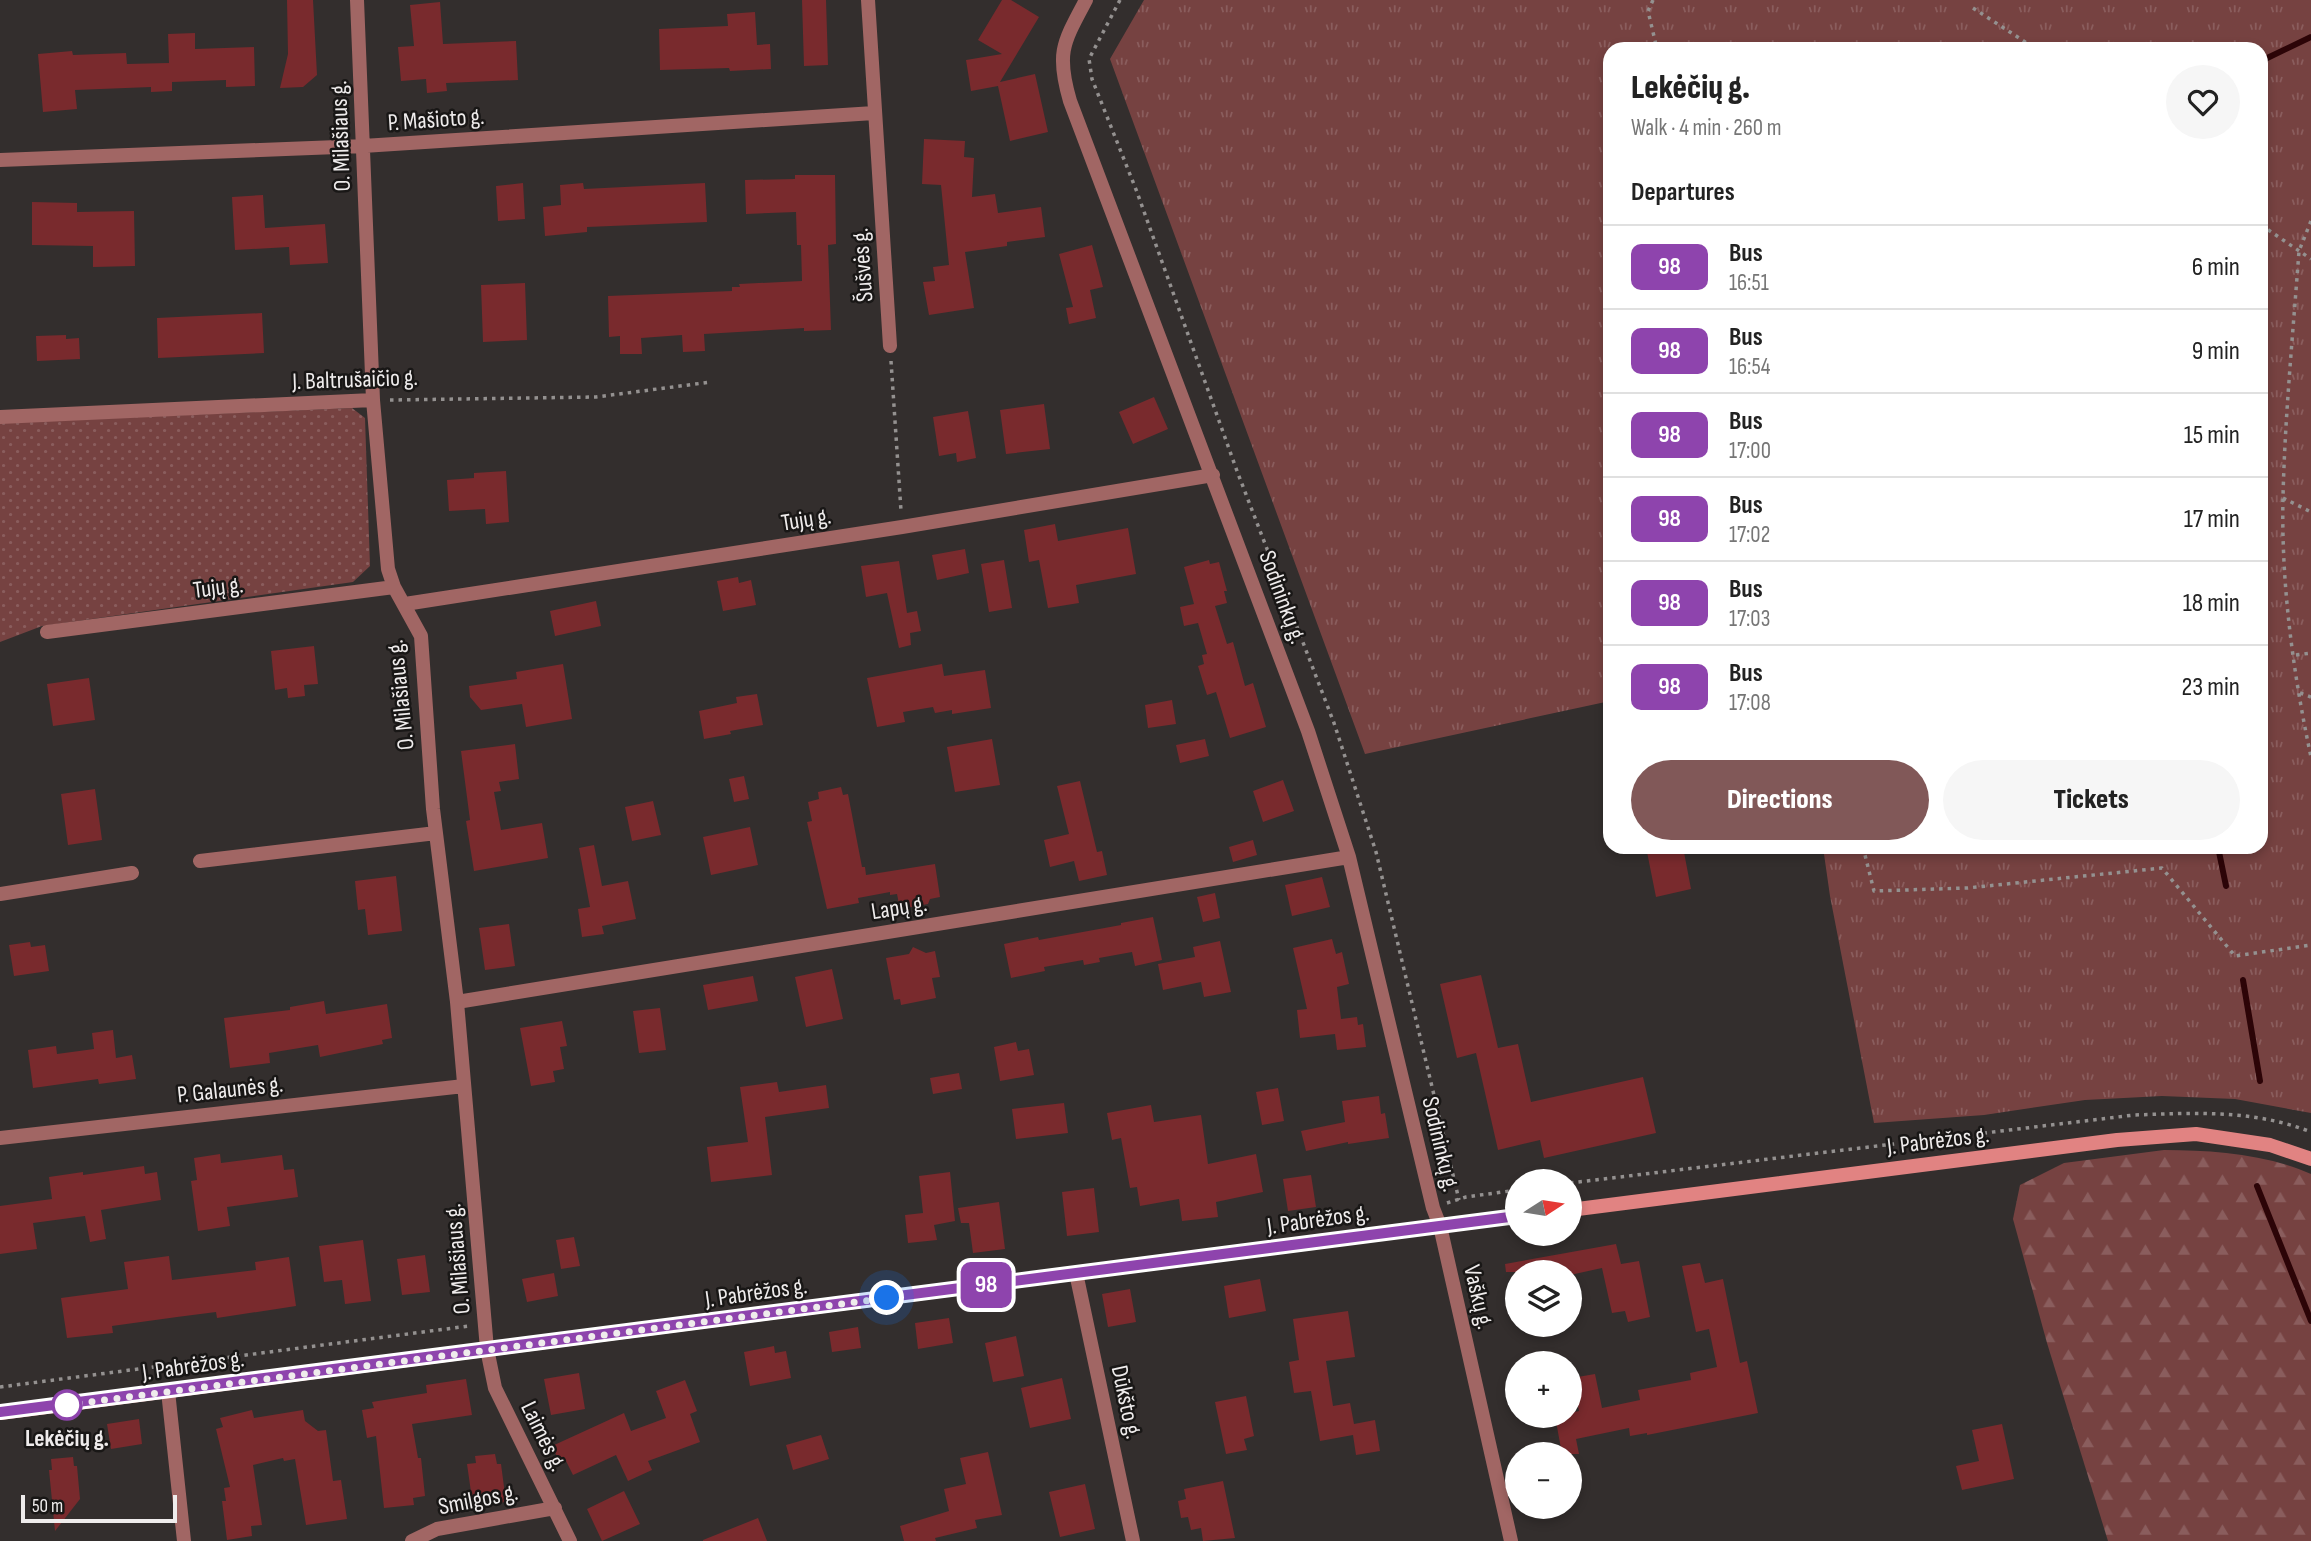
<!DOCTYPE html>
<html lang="en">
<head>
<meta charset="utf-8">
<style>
  :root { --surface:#fff; --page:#f6f6f6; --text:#222; --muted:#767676; --line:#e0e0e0; --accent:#815858 }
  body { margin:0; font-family:"Sofia Sans Condensed",sans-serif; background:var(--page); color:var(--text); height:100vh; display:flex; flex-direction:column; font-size:26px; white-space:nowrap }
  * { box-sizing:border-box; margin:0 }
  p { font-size:23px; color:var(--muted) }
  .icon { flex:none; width:38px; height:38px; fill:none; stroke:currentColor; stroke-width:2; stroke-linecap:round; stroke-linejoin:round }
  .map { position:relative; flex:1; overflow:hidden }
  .sheet { position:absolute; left:1603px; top:42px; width:665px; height:812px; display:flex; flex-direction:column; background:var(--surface); border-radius:21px; box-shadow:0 4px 10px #0003 }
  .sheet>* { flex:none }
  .badge { padding:0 14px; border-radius:10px; font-size:24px; line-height:46px }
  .needle { width:46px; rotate:78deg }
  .controls { position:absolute; left:1505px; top:1169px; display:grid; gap:14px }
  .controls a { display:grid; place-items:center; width:77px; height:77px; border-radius:50%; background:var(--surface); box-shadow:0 4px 10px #0003; font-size:35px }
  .scale { position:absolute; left:21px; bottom:18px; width:156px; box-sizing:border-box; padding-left:7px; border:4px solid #efecec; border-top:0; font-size:19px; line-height:24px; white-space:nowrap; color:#efecec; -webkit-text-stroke:5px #191716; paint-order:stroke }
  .you { position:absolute; width:35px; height:35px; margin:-18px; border:5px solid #fff; border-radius:50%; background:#1a73e8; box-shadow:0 0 0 10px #1a73e833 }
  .map>.badge { position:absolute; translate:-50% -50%; box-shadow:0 0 0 4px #fff }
  h2 { padding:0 28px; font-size:26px; line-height:63px }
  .round { display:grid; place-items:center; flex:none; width:74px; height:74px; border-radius:37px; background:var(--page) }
  .headline { display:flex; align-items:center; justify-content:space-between; height:119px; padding:0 28px }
  h1 { font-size:33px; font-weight:800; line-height:52px }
  .action { display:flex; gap:14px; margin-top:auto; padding:14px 28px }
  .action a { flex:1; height:80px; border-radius:42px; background:var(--accent); color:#fff; font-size:28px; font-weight:800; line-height:80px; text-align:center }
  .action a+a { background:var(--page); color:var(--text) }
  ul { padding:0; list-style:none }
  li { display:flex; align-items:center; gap:21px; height:84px; padding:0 28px; border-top:2px solid var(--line) }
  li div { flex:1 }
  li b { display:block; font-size:26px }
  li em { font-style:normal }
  li .badge { min-width:77px; font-weight:700; text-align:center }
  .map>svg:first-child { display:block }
  .grass { fill:url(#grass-dots) }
  .forest { fill:url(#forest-firs) }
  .park { fill:url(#park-tufts) }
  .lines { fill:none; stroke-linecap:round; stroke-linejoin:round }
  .stream { stroke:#2c0407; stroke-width:6 }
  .building { fill:#792a2d }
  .path { stroke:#949190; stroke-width:3.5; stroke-dasharray:3.5 5; stroke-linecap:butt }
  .street { stroke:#a16664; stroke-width:14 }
  .secondary { stroke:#e18382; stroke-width:14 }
  .line-casing { stroke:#fff; stroke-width:16 }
  .line { stroke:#8e44ad; stroke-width:10 }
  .walk { stroke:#efecec; stroke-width:7; stroke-dasharray:0 12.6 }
  .stop-dot { fill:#fff; stroke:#8e44ad; stroke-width:3.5 }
  .labels { text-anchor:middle; stroke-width:5; stroke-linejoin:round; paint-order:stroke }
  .street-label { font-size:24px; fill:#efecec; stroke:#191716 }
  .stop-label { font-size:24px; font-weight:bold; fill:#efecec; stroke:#191716 }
</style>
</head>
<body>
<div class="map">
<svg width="2311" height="1541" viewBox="0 0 2311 1541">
  <defs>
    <pattern id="grass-dots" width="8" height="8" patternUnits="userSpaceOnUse" patternTransform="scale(1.75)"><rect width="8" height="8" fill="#764241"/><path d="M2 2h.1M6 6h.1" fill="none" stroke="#8a5d5d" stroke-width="1.8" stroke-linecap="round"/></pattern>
    <pattern id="forest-firs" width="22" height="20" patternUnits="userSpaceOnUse" patternTransform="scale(1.75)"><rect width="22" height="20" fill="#764241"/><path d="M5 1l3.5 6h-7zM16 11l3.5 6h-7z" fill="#8a5d5d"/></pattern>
    <pattern id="park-tufts" width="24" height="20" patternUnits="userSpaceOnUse" patternTransform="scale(1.75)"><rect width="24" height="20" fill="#764241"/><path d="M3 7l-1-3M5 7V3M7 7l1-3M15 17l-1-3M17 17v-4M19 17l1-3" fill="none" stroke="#8a5d5d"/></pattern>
  </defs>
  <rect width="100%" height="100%" fill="#332e2d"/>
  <path class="grass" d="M352,408L365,418L370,566L353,582L42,626L0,642V423Z"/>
  <path class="forest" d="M2164,1150C2212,1150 2266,1154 2311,1174V1541H2108L2047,1343L2013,1219L2020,1185L2064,1163Z"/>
  <path class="park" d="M1144,0H2311V1113L2235,1099L2162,1096L2085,1100L1984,1115L1874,1123L1830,896L1823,847H2261V49H1610V701L1365,754L1110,59Z"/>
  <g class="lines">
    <path class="stream" d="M2261,61L2311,37
      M2218,847L2226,886
      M2243,980L2260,1081
      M2257,1186L2311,1321"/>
  </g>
  <path class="building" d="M287,0H313L317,75L303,87L280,88L288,54Z
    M802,0H826L828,65L804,66Z
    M1002,0H1011L1039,17L1000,82L1035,74L1048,132L1010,141L998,86L971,91L966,60L1002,54L978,40Z
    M440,2L443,44L516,41L518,80L446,83L447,91L427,93L426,79L401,81L398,47L414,46L410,5Z
    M755,12L757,45L770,44L771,69L730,71L729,68L660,70L659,29L728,26L727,14Z
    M195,33V49L254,47L255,86L226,87V80L172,82V91L151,92V87L75,90L77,109L43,112L38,54L72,51L73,55L126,53L127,64L169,63L168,34Z
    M924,139L965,141L964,157L974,158L972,197L995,194L998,213L1041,207L1045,237L1007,242V246L965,252L974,308L929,315L923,282L935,281L933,267L949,265L941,185L922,184Z
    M795,175H835L836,244L828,245L831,330L804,331V328L704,334L705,351L683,352L682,335L641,338L642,354H620V336L609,337L608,296L732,291V287H740L739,284L802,281L801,245H797L796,212L746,214L745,180L795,179Z
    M523,183L525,219L498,221L496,186Z
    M583,183L584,189L705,183L707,222L587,227V232L545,236L543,207L561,205L560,185Z
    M263,195L265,228L325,224L328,263L290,265L289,247L235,250L232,197Z
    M32,202L77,203V212L134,211L135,266L93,267V246L32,245Z
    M1092,245L1103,287L1090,290L1096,318L1069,324L1066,308L1073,307L1059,254Z
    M525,283L527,340L483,342L481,285Z
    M262,313L264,353L158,358L157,318Z
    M66,335V339L79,338L80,359L37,361L36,336Z
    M1154,397L1168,429L1133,444L1119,412Z
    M1044,404L1050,449L1006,454L1000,410Z
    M968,411L976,458L957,462L956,453L939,456L933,417Z
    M506,471L509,522L486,524L485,509L449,511L447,480L474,478V473Z
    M1055,524L1058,541L1128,528L1136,574L1076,585L1079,603L1048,608L1039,560L1029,562L1024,530Z
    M965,549L969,573L937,580L932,555Z
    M1004,560L1012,608L989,612L981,564Z
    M1209,560L1210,564L1219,562L1227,591H1224L1227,603L1215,606L1227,644L1233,642L1245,686L1253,683L1266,727L1230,738L1216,692L1207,695L1198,666L1204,664L1202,655L1207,654L1198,623L1184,626L1180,607L1194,604L1184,567Z
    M899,561L907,613L917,611L921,631L910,633L911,645L899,648L887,593L866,597L861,566Z
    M738,577L739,583L751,580L756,605L723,611L717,581Z
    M596,601L601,626L555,636L550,611Z
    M314,646L318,684L304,685L305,696L288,698L287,688L275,690L271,651Z
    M563,664L572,719L526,727L522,704L481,710L470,697L469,686L517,679L516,672Z
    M942,664L944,676L985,670L991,708L952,714V710L935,713L933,707L903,712L905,722L877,727L867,678Z
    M89,678L95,720L53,726L47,684Z
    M757,694L763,725L730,731L731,734L704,739L699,711L737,703L736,697Z
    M1172,700L1176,724L1148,728L1145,705Z
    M992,739L1000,785L955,792L947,747Z
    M1205,739L1209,756L1180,763L1176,745Z
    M515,744L519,779L499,782L501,791L494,792L501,830L542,823L548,858L474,871L466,821L470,820L461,751Z
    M744,776L749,799L734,802L729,779Z
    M1283,780L1294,811L1263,822L1253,791Z
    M1080,781L1097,852L1102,851L1107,875L1079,881L1074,861L1050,867L1044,840L1069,834L1057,786Z
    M841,787L843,795L848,794L862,867H865L866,875L935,864L940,897L930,899L928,904L900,909L897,894L890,895V892L858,898L859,903L827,909L807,822L812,821L808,802L819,799L818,792Z
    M95,789L102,840L68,845L61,794Z
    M653,801L661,835L632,841L625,807Z
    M750,827L758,865L711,875L703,837Z
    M1253,840L1257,855L1233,862L1229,847Z
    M594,845L602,886L628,881L636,919L602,926L604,934L582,937L578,909L590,907L579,848Z
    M1646,847H1683L1691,889L1656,897Z
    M396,876L402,931L368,935L365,909L358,910L355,881Z
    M1322,877L1330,907L1292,916L1285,885Z
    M1215,893L1220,918L1203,922L1197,897Z
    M1153,917L1162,960L1135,966L1132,952L1099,958L1100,962L1084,965L1083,960L1044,967L1045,971L1011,978L1004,944L1038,937L1039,940L1121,925V923Z
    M509,924L515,966L485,970L479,928Z
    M1332,939L1336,954L1342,952L1349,984L1337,987L1341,1019L1357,1017L1358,1025L1363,1024L1366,1047L1337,1050L1335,1034L1300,1038L1297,1010L1307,1009L1293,948Z
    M1220,941L1231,992L1204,997L1201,982L1163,990L1158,964L1195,957L1193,947Z
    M30,942L31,947L45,945L49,971L14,976L9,945Z
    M913,947L926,953L935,951L940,977L932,978L936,998L901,1005L900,999L894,1000L886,958L909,954Z
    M832,969L843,1019L806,1027L795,977Z
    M1481,975L1498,1048L1518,1044L1531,1102L1643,1077L1656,1133L1544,1158L1540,1140L1498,1150L1476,1053L1457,1058L1440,984Z
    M753,976L758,1001L708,1010L703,985Z
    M324,1001L326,1014L387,1004L392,1038L382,1040L383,1044L320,1057L318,1045L269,1053L270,1063L230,1068L224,1018L290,1010V1007Z
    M660,1008L666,1050L639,1053L633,1011Z
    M562,1021L567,1046L560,1047L564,1069L553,1071L555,1082L531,1086L520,1028Z
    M113,1030L116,1058L132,1055L136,1079L99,1084L98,1079L33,1088L28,1050L56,1046L57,1054L94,1049L92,1033Z
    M1016,1042L1018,1051L1029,1049L1034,1075L1000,1081L994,1047Z
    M959,1073L962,1089L933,1094L930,1078Z
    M777,1082L779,1092L826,1085L829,1108L765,1117L772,1175L711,1182L707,1147L748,1142L740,1087Z
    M1278,1088L1284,1121L1262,1125L1256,1092Z
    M1379,1096L1381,1114L1385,1113L1389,1138L1348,1144V1142L1306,1151L1301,1131L1345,1122L1342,1101Z
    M1064,1103L1068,1133L1016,1139L1012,1109Z
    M1151,1105L1154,1122L1201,1115L1208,1164L1256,1154L1263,1192L1216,1202L1218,1217L1182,1221L1179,1199L1140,1206L1137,1187L1130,1188L1121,1138L1112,1140L1107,1113Z
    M220,1154L221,1163L282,1155L284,1170L294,1169L298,1197L227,1207L230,1226L198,1231L191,1181L197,1180L194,1158Z
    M144,1166L145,1174L157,1172L161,1200L101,1210L106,1239L90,1242L85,1216L33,1223L37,1249L0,1254V1206L52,1199L49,1177L83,1172V1175Z
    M950,1172L955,1221L934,1225L937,1240L908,1243L905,1215L923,1213L919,1176Z
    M1311,1175L1316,1207L1288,1211L1283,1179Z
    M1094,1188L1099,1232L1067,1236L1062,1192Z
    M999,1202L1005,1249L973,1253L969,1223H961L958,1208Z
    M574,1237L580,1266L561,1269L556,1240Z
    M363,1240L371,1301L345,1304L342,1280L324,1282L319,1246Z
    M1616,1244L1621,1264L1639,1261L1650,1317L1628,1322L1625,1311L1612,1313L1602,1268L1570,1275V1272H1506L1505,1264Z
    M425,1255L430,1292L402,1295L397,1259Z
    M169,1256L172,1280L256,1270L255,1262L289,1257L296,1306L217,1318L216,1312L177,1317L112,1326L113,1333L67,1338L61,1298L128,1289L124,1262Z
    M1700,1263L1705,1283L1723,1279L1740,1363L1747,1361L1758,1413L1647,1435V1433L1630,1436L1629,1428L1576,1439L1579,1454H1562L1555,1416H1570V1413L1579,1411L1572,1378L1595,1374L1602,1408L1640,1400L1638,1390L1691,1380L1690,1373L1717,1367L1709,1329L1696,1332L1682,1266Z
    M554,1273L558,1296L527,1302L522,1279Z
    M1260,1279L1266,1311L1229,1318L1224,1286Z
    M1130,1289L1136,1322L1108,1327L1102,1294Z
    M1348,1311L1355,1357L1326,1361L1333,1406L1350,1403L1354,1424L1375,1420L1380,1451L1356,1455L1353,1435L1320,1441L1311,1391L1294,1393L1289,1362L1299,1360L1293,1319Z
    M949,1318L953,1343L918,1349L915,1323Z
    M858,1327L861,1348L832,1352L829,1332Z
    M1016,1336L1024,1376L993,1382L985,1343Z
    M774,1346L775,1353L786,1351L791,1378L750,1386L744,1352Z
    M579,1373L585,1409L551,1415L544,1379Z
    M1062,1378L1071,1419L1030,1428L1021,1388Z
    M466,1379L472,1415L412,1424L418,1458H421L425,1496L413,1498L414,1505L384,1508L376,1436L367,1438L362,1410L374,1408L372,1402L427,1393L426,1385Z
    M685,1380L697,1411L690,1414L700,1442L648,1461L652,1470L628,1481L616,1455L573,1475L565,1459L559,1461L552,1446L624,1413L631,1431L666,1418L656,1391Z
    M1246,1396L1254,1436L1244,1439L1247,1450L1226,1454L1215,1402Z
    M252,1410L254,1418L303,1410L305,1421L318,1431L326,1430L333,1481L341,1480L347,1519L306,1525L295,1459L284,1461L283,1458L253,1465L262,1525L251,1526L252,1536L227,1540L222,1501H226L224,1488L230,1487L216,1429L223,1427L220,1418Z
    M139,1419L142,1444L111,1449L107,1424Z
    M2002,1424L2014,1479L1962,1490L1956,1466L1979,1461L1972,1430Z
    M821,1435L829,1459L793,1470L786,1445Z
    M988,1452L1002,1515L975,1520L977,1528L935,1538L936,1541H904L900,1526L949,1511L944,1489L966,1484L960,1458Z
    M495,1454L497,1464H501L506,1502L473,1506L467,1464L476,1463L475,1456Z
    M73,1457L74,1466H77L80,1499L55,1531L49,1470H52L51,1459Z
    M1223,1481L1235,1538L1203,1541L1201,1528L1191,1530L1188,1517L1181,1518L1178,1501L1186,1499L1184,1489Z
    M1085,1484L1095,1529L1060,1537L1049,1492Z
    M624,1491L640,1524L602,1541L587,1509Z
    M758,1518L767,1541H703V1540Z"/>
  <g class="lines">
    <path class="path" d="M1120,0L1089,59L1092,79L1137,192L1237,471L1334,723L1376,852L1459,1200
      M1653,0L1648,11L1657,49
      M1973,8L2036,49
      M2311,221L2299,251C2293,333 2285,415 2283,497C2281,583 2293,673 2311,757
      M2261,225L2311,259
      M891,361L901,511
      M390,400L596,397L711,382
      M2283,498L2311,512
      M2296,655L2311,653
      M2300,693L2311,697
      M1863,847L1874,891L1967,888L2162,868L2235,956L2311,945
      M1570,1183L2134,1115C2195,1113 2252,1109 2311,1132
      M1447,1203L1466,1197L1517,1190
      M0,1387L469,1326"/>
    <path class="street" d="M357,0L373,400L388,569L394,587L421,636L433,809L457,1002L487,1349L495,1388L570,1541
      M868,0L890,346
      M1086,0C1063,43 1056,53 1070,101L1308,731L1349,857L1433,1208L1440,1226L1511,1541
      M0,160L363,146L874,113
      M0,417L373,400
      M405,604L902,527L1213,475
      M47,632L394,587
      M200,861L436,833
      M0,894L132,873
      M457,1002L1349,857
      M0,1138L464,1086
      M1076,1273L1133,1541
      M168,1391L184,1541
      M412,1541L437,1529L555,1508"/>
    <path class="secondary" d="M1570,1210L2117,1140L2196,1134L2270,1145L2311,1159
      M0,1413L1517,1216"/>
  </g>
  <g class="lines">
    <g class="line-casing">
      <path id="line" d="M0,1412L1517,1216"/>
    </g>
    <use href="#line" class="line"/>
    <path class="walk" d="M67,1405L887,1298"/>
  </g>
  <circle class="stop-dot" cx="67" cy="1405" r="14"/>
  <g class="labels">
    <g class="street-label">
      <text transform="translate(436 119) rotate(-4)" y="8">P. Mašioto g.</text>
      <text transform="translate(340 136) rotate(-92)" y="8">O. Milašiaus g.</text>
      <text transform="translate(862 265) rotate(-94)" y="8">Šušvės g.</text>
      <text transform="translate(355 379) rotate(-2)" y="8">J. Baltrušaičio g.</text>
      <text transform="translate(806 519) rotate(-9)" y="8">Tujų g.</text>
      <text transform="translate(218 587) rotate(-7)" y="8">Tujų g.</text>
      <text transform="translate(1283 597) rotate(70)" y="8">Sodininkų g.</text>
      <text transform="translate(400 695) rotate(-96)" y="8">O. Milašiaus g.</text>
      <text transform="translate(899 907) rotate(-9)" y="8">Lapų g.</text>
      <text transform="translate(230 1089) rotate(-6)" y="8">P. Galaunės g.</text>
      <text transform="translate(1938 1140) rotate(-7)" y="8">J. Pabrėžos g.</text>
      <text transform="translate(1441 1144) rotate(77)" y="8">Sodininkų g.</text>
      <text transform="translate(1318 1219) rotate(-8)" y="8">J. Pabrėžos g.</text>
      <text transform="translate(457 1259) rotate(-95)" y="8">O. Milašiaus g.</text>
      <text transform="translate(756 1292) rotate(-8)" y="8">J. Pabrėžos g.</text>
      <text transform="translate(1479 1297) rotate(77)" y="8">Vaškų g.</text>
      <text transform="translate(193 1365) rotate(-8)" y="8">J. Pabrėžos g.</text>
      <text transform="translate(1127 1402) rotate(78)" y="8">Dūkšto g.</text>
      <text transform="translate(544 1436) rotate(64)" y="8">Laimės g.</text>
      <text transform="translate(478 1499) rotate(-11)" y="8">Smilgos g.</text>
    </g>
    <g class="stop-label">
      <text x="67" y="1446">Lekėčių g.</text>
    </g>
  </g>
</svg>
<div class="controls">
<a><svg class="needle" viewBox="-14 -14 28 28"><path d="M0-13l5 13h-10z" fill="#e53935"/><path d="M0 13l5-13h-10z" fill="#767676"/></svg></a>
<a><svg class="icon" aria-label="layers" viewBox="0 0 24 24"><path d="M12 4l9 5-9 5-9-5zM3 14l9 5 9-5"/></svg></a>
<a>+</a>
<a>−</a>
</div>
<div class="scale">50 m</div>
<div class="you" style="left:887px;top:1298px"></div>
<b class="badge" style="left:986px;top:1285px;background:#8e44ad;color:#fff">98</b>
<section class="sheet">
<div class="headline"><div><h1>Lekėčių g.</h1><p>Walk · 4 min · 260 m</p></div><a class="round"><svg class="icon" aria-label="heart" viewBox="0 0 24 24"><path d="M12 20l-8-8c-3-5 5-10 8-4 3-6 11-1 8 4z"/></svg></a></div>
<h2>Departures</h2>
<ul>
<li><span class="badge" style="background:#8e44ad;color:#fff">98</span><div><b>Bus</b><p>16:51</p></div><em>6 min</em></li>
<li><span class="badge" style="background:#8e44ad;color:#fff">98</span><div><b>Bus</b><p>16:54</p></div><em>9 min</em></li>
<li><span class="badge" style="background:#8e44ad;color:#fff">98</span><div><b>Bus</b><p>17:00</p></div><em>15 min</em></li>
<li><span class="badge" style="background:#8e44ad;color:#fff">98</span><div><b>Bus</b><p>17:02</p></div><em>17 min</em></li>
<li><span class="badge" style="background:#8e44ad;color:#fff">98</span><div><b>Bus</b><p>17:03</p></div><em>18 min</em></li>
<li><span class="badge" style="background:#8e44ad;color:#fff">98</span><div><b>Bus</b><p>17:08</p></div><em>23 min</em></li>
</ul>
<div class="action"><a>Directions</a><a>Tickets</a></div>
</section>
</div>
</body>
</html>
